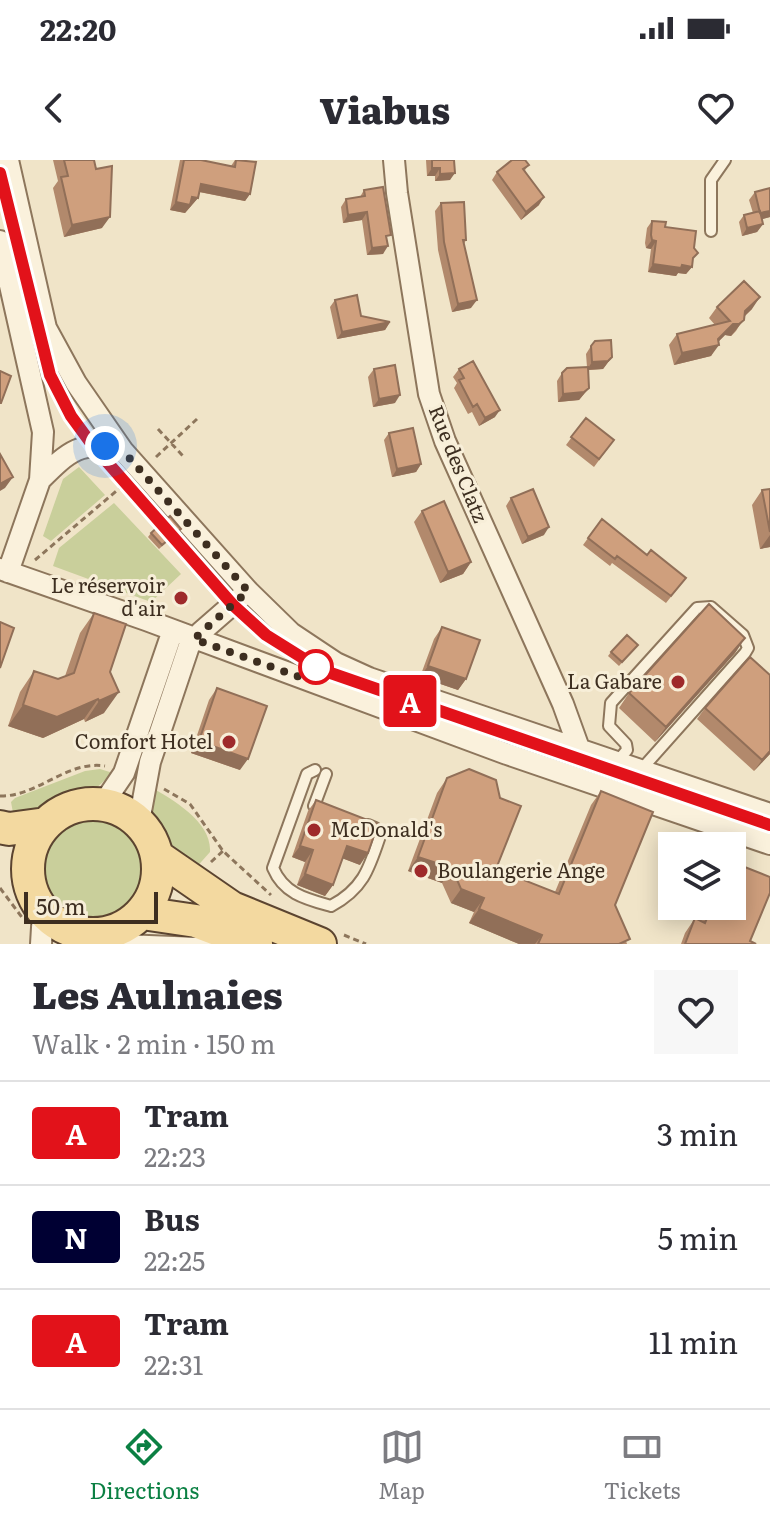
<!DOCTYPE html>
<html lang="en">
<head>
<meta charset="utf-8">
<style>
  :root { --surface:#fff; --page:#f7f7f7; --text:#2b2b33; --muted:#7c7c81; --line:#e1e1e2; --accent:#0b8043 }
  body { margin:0; font-family:Literata,serif; background:var(--page); color:var(--text); height:100vh; display:flex; flex-direction:column; font-size:30px; white-space:nowrap }
  * { box-sizing:border-box; margin:0 }
  p { font-size:26px; color:var(--muted) }
  .icon { flex:none; width:44px; height:44px; fill:none; stroke:currentColor; stroke-width:2; stroke-linecap:round; stroke-linejoin:round }
  .map { position:relative; height:784px; overflow:hidden }
  .details { display:flex; flex-direction:column; background:var(--surface); flex:1 }
  .details>* { flex:none }
  .badge { padding:0 16px; border-radius:6px; font-size:28px; line-height:52px }
  .fabs { position:absolute; left:658px; top:672px; display:grid; gap:16px }
  .fabs a { display:grid; place-items:center; width:88px; height:88px; border-radius:0px; background:var(--surface); box-shadow:0 4px 20px #0003; font-size:40px }
  .scale { position:absolute; left:24px; bottom:20px; width:134px; box-sizing:border-box; padding-left:8px; border:4px solid #3d2e20; border-top:0; font-size:22px; line-height:28px; white-space:nowrap; color:#3d2e20; -webkit-text-stroke:6px #f7eed8; paint-order:stroke }
  .you { position:absolute; width:40px; height:40px; margin:-20px; border:6px solid #fff; border-radius:50%; background:#1a73e8; box-shadow:0 0 0 12px #1a73e833 }
  .map>.badge { position:absolute; translate:-50% -50%; box-shadow:0 0 0 4px #fff }
  .round { display:grid; place-items:center; flex:none; width:84px; height:84px; border-radius:0px; background:var(--page) }
  .headline { display:flex; align-items:center; justify-content:space-between; height:136px; padding:0 32px }
  h1 { font-size:38px; font-weight:800; line-height:60px }
  ul { padding:0; list-style:none }
  li { display:flex; align-items:center; gap:24px; height:104px; padding:0 32px; border-top:2px solid var(--line) }
  li div { flex:1 }
  li b { display:block; font-size:30px }
  li em { font-style:normal }
  li .badge { min-width:88px; font-weight:700; text-align:center }
  .status { display:flex; justify-content:space-between; align-items:center; height:56px; padding:0 40px; background:var(--surface); direction:ltr }
  .status svg { height:22px; fill:currentColor }
  header { display:flex; justify-content:space-between; align-items:center; height:104px; padding:0 32px; background:var(--surface); font-size:36px; font-weight:800 }
  .dock { display:flex; justify-content:space-around; align-items:center; height:112px; border-top:2px solid var(--line); background:var(--surface); font-size:22px; color:var(--muted) }
  .dock a { display:grid; justify-items:center; gap:4px }
  .dock .active { color:var(--accent) }
  .map>svg:first-child { display:block }
  .green { fill:#c9cf9b }
  .lines { fill:none; stroke-linecap:round; stroke-linejoin:round }
  .lane-casing { stroke:#8d765c; stroke-width:14 }
  .street-casing { stroke:#8d765c; stroke-width:24 }
  .primary-casing { stroke:#5b4430; stroke-width:36 }
  .path { stroke:#8d765c; stroke-width:3; stroke-dasharray:6 4; stroke-linecap:butt }
  .lane { stroke:#faf1dc; stroke-width:10 }
  .street { stroke:#faf1dc; stroke-width:20 }
  .primary { stroke:#f3d9a0; stroke-width:32 }
  .tram { stroke:#3d2e20; stroke-width:2 }
  .wall { fill:#b2896c }
  .shaded-wall { fill:#916f58 }
  .building { fill:#cf9f7d; stroke:#916f58; stroke-width:2 }
  .line-casing { stroke:#fff; stroke-width:18 }
  .line { stroke:#e2121a; stroke-width:12 }
  .walk { stroke:#3d2e20; stroke-width:8; stroke-dasharray:0 14.4 }
  .poi-dot { fill:#9e2a2b; stroke:#f7eed8; stroke-width:3 }
  .stop-dot { fill:#fff; stroke:#e2121a; stroke-width:4 }
  .labels { text-anchor:middle; stroke-width:6; stroke-linejoin:round; paint-order:stroke }
  .street-label { font-size:20px; fill:#3d2e20; stroke:#f7eed8 }
  .poi-label { font-size:20px; fill:#3d2e20; stroke:#f7eed8; text-anchor:end }
</style>
</head>
<body>
<div class="status"><b>22:20</b><svg viewBox="0 0 49 12"><path d="M0 12V9h3v3zM5 12V6h3v6zM10 12V3h3v9zM15 12V0h3v12zM26 1h20v11H26zM47 4h2v5h-2z"/></svg></div>
<header><svg class="icon" aria-label="back" viewBox="0 0 24 24"><path d="M15 5l-7 7 7 7"/></svg>Viabus<svg class="icon" aria-label="heart" viewBox="0 0 24 24"><path d="M12 20l-8-8c-3-5 5-10 8-4 3-6 11-1 8 4z"/></svg></header>
<div class="map">
<svg width="770" height="784" viewBox="0 0 770 784">
  <rect width="100%" height="100%" fill="#f0e4c8"/>
  <path class="green" d="M79,307L105,335L51,381L43,376L63,319Z
    M114,343L181,414L151,442L53,406L59,388Z
    M100,609L113,613L94,630L74,635L44,650L14,658L11,642L15,638L85,611Z
    M151,627C173,640 212,662 210,692L194,710C164,684 151,668 151,627Z
    M42 708a53 53 0 1 1 106 0a53 53 0 1 1-106 0Z"/>
  <g class="lines">
    <g class="lane-casing">
      <path id="lane" d="M711,71V20L725,0
        M616,603L627,590L626,584L609,566L611,543L697,448L711,447L743,475L748,488L745,493L640,611
        M315,610L307,614L273,708C284,734 306,739 331,746C363,729 369,709 380,676L375,668L368,665
        M319,648L314,646L326,614
        M107,773L124,780L223,784"/>
    </g>
    <g class="street-casing">
      <path id="street" d="M8,0L46,168L76,223L123,291L248,431L291,473L336,503L369,518L770,654
        M394,0L397,33L429,234L445,281L563,544L580,591
        M0,81L43,272L40,320L8,412
        M40,320C68,292 82,278 123,291
        M0,409L146,460L507,594L770,684
        M103,644L124,613L173,470
        M139,662L150,602L189,486L201,472L248,431
        M41,784L43,751
        M74,784L87,774"/>
    </g>
    <g class="primary-casing">
      <path id="primary" d="M28 709a65 65 0 1 1 130 0a65 65 0 1 1-130 0Z
        M0,667L9,669L46,664
        M158,697L232,748L320,784
        M142,753L196,761L256,784"/>
    </g>
    <path class="path" d="M158,269L183,296
      M156,297L197,259
      M35,400L127,322
      M164,629L190,644L223,691L271,735
      M0,636C37,637 67,600 105,606
      M211,702L223,691
      M0,728L24,760
      M344,775L366,784"/>
    <use href="#lane" class="lane"/>
    <use href="#street" class="street"/>
    <use href="#primary" class="primary"/>
    <path class="tram" d="M0,13C12,62 22,112 35,161C40,180 44,201 52,219C76,275 122,319 162,364C213,420 253,474 322,510L770,665"/>
  </g>
  <path class="wall" d="M53,0H94L102,68L64,77L53,28L58,21Z
    M180,0H201L231,6L235,0H245L250,34L245,41L199,32L198,38L185,53L170,50Z
    M426,0H454L450,20L435,21V16H427Z
    M529,5L525,10L539,45L521,60L492,20L497,12Z
    M770,28V57L762,59L763,64L757,72L742,76L739,62L744,55L753,53L749,40L755,32Z
    M364,30L387,81L383,94L367,95L362,60L343,63L341,47L346,39L360,37Z
    M441,43L466,80L464,84L471,148L452,152L438,90L435,51Z
    M652,61L665,67L692,102V107L686,114L678,113L676,116L648,112L651,89L646,88L645,83L647,68Z
    M335,140L361,156L390,162L385,170L337,179L330,147Z
    M717,147L752,149L745,156L736,171L731,176L725,175L718,182L711,196L674,205L669,185L677,174L715,165L709,158Z
    M591,186L612,197L603,209L588,210L589,228L579,240L558,242L557,221L562,213L587,207L586,194Z
    M374,209L395,243L373,247L368,217Z
    M459,209L495,257L479,266L472,252L468,254L454,228L457,223L453,217Z
    M586,258L614,280L594,307L566,285Z
    M389,273L421,304L416,312L392,317L384,280Z
    M770,329V387L760,389L752,345L762,330Z
    M511,338L544,375L522,384L506,346Z
    M422,351L471,402L463,414L440,423L414,362Z
    M602,359L647,395L686,418L666,443L612,403L610,406L583,385Z
    M181,369L159,389L148,377L151,373Z
    M94,453L110,512L104,553L85,562L84,559L43,578L8,566L20,532L34,511L58,519L65,516L80,473Z
    M442,467L466,519L458,530L420,517L434,479Z
    M745,478L735,493L655,582L619,548L629,533Z
    M638,485L619,506L608,496L611,492Z
    M217,528L240,610L191,593L209,540Z
    M705,548L770,594L754,611L697,559Z
    M447,618L496,709L555,732L591,645L601,631L615,745L627,784H519L469,763L474,752L451,743L442,723L408,711L437,633Z
    M316,640L360,705L342,698L333,725L325,736L297,725L305,702L292,697L308,651Z
    M708,746H732L750,781L756,784H681L685,773L695,758L702,761Z"/>
  <path class="shaded-wall" d="M432,8H440L435,16H427Z
    M455,13L450,20L435,21L440,14Z
    M201,24L250,34L245,41L195,31Z
    M192,37L198,38L185,53L170,50L176,42Z
    M544,37L539,45L521,60L526,52Z
    M770,51V57L755,61L760,53Z
    M367,52L362,60L343,63L348,55Z
    M110,57L102,68L64,77L72,65Z
    M763,64L757,72L742,76L747,68Z
    M652,80L656,81L651,89L646,88Z
    M388,86L383,94L367,95L372,88Z
    M653,104L682,105L692,107L686,114L678,113L676,116L648,112Z
    M760,137L752,149L737,163L745,151Z
    M477,140L471,148L452,152L458,144Z
    M744,160L731,176L725,175L714,186L719,185L711,196L674,205L682,193L733,164Z
    M390,162L385,170L337,179L342,172Z
    M612,197L603,209L587,210L592,202Z
    M589,228L579,240L558,242L563,234Z
    M400,235L395,243L373,247L379,239Z
    M500,250L495,257L479,266L485,258Z
    M421,304L416,312L392,317L397,309Z
    M13,317L5,328L0,331V324Z
    M549,367L544,375L522,384L528,377Z
    M770,375V387L760,389Z
    M471,402L463,414L440,423L448,412Z
    M745,478L735,493L655,582L666,567Z
    M428,506L466,519L458,530L420,517Z
    M119,532L104,553L85,562L99,541Z
    M98,539L84,559L43,578L8,566L23,545Z
    M199,581L248,599L240,610L191,593Z
    M770,591V594L754,611L762,600Z
    M300,686L313,690L305,702L292,697Z
    M347,686L368,693L360,705L339,697Z
    M418,697L452,708L442,723L408,711Z
    M305,714L333,725L325,736L297,725Z
    M461,729L484,738L474,752L451,743Z
    M479,749L542,775L535,784H519L469,763Z"/>
  <path class="building" d="M64,0H94L96,9L112,6L110,57L72,65L61,17L68,16Z
    M184,0H201L235,7L236,0L256,2L250,34L201,24L198,38L192,37L190,45L176,42Z
    M432,0H454L455,13L440,14V8H432Z
    M512,0H525L529,5L523,9L544,37L526,52L497,12Z
    M383,27L391,75L386,76L388,86L372,88L367,52L348,55L346,39L365,36L364,30Z
    M770,28V51L760,53L755,32Z
    M464,42L466,80H463L477,140L458,144L444,82L441,43Z
    M760,51L763,64L747,68L744,55Z
    M652,61L666,62L665,67L696,71L694,88L698,93L693,98L692,107L682,105L681,108L653,104L656,81L652,80L651,75Z
    M744,121L760,137L745,151L744,160L739,164H733L718,179L719,185L682,193L677,174L730,161L717,147Z
    M357,135L361,156L390,162L342,172L335,140Z
    M611,180L612,197L608,201L592,202L591,186L595,181Z
    M473,201L500,250L485,258L477,244L473,247L459,220L464,218L459,209Z
    M395,205L400,235L379,239L374,209Z
    M588,207L589,228L584,232L563,234L562,213L567,208Z
    M0,211L11,216L1,243H0Z
    M586,258L614,280L599,299L571,277Z
    M413,268L421,304L397,309L389,273Z
    M0,294L13,317L0,324Z
    M533,329L549,367L528,377L511,338Z
    M770,329V372L762,330Z
    M444,341L471,402L448,412L422,351Z
    M170,356L181,369L162,385L151,373Z
    M602,359L647,395L651,390L686,418L671,436L617,396L615,399L588,378Z
    M709,444L745,478L666,567L629,533Z
    M94,453L126,464L110,512L119,532L99,541L98,539L57,557L23,545L34,511L58,519L74,513Z
    M0,462L14,468L0,508Z
    M442,467L480,480L466,519L428,506Z
    M627,475L638,485L622,502L611,492Z
    M750,497L770,515V591L762,600L705,548Z
    M217,528L267,546L248,599L199,581Z
    M469,609L496,620L500,638L521,646L496,709L559,734L601,631L653,652L615,745L630,779L619,784H538L542,775L479,749L484,738L461,729L452,708L418,697L447,618Z
    M316,640L378,664L368,693L347,686L333,725L305,714L313,690L300,686Z
    M732,702L770,717V733L750,781L756,784H685L695,758L705,763L712,746H732Z"/>
  <g class="lines">
    <g class="line-casing">
      <path id="line" d="M0,13L50,215L71,256L93,286L233,445L266,475L322,510L770,665"/>
    </g>
    <use href="#line" class="line"/>
    <path class="walk" d="M105,286L123,291L248,431L194,479L308,520L316,507"/>
  </g>
  <g class="poi-dot">
    <circle cx="181" cy="438" r="8"/>
    <circle cx="678" cy="522" r="8"/>
    <circle cx="229" cy="582" r="8"/>
    <circle cx="314" cy="670" r="8"/>
    <circle cx="421" cy="711" r="8"/>
  </g>
  <circle class="stop-dot" cx="316" cy="507" r="16"/>
  <g class="labels">
    <g class="street-label">
      <text transform="translate(458 304) rotate(68)" y="7">Rue des Clatz</text>
    </g>
    <g class="poi-label">
      <text x="165" y="433">Le réservoir<tspan x="165" dy="23">d'air</tspan></text>
      <text x="662" y="529">La Gabare</text>
      <text x="213" y="589">Comfort Hotel</text>
      <text x="330" y="677" text-anchor="start">McDonald's</text>
      <text x="437" y="718" text-anchor="start">Boulangerie Ange</text>
    </g>
  </g>
</svg>
<div class="fabs">
<a><svg class="icon" aria-label="layers" viewBox="0 0 24 24"><path d="M12 4l9 5-9 5-9-5zM3 14l9 5 9-5"/></svg></a>
</div>
<div class="scale">50 m</div>
<div class="you" style="left:105px;top:286px"></div>
<b class="badge" style="left:410px;top:541px;background:#e2121a;color:#fff">A</b>
</div>
<section class="details">
<div class="headline"><div><h1>Les Aulnaies</h1><p>Walk · 2 min · 150 m</p></div><a class="round"><svg class="icon" aria-label="heart" viewBox="0 0 24 24"><path d="M12 20l-8-8c-3-5 5-10 8-4 3-6 11-1 8 4z"/></svg></a></div>
<ul>
<li><span class="badge" style="background:#e2121a;color:#fff">A</span><div><b>Tram</b><p>22:23</p></div><em>3 min</em></li>
<li><span class="badge" style="background:#003;color:#fff">N</span><div><b>Bus</b><p>22:25</p></div><em>5 min</em></li>
<li><span class="badge" style="background:#e2121a;color:#fff">A</span><div><b>Tram</b><p>22:31</p></div><em>11 min</em></li>
</ul>
</section>
<nav class="dock">
<a class="active"><svg class="icon" aria-label="directions" viewBox="0 0 24 24"><path d="M12 3l9 9-9 9-9-9zM9 14v-3h6M13 9l2 2-2 2"/></svg>Directions</a>
<a><svg class="icon" aria-label="map" viewBox="0 0 24 24"><path d="M3 6l6-2 6 2 6-2v14l-6 2-6-2-6 2zM9 4v14M15 6v14"/></svg>Map</a>
<a><svg class="icon" aria-label="tickets" viewBox="0 0 24 24"><path d="M3 7h18v10H3zM15 7v10"/></svg>Tickets</a>
</nav>
</body>
</html>
